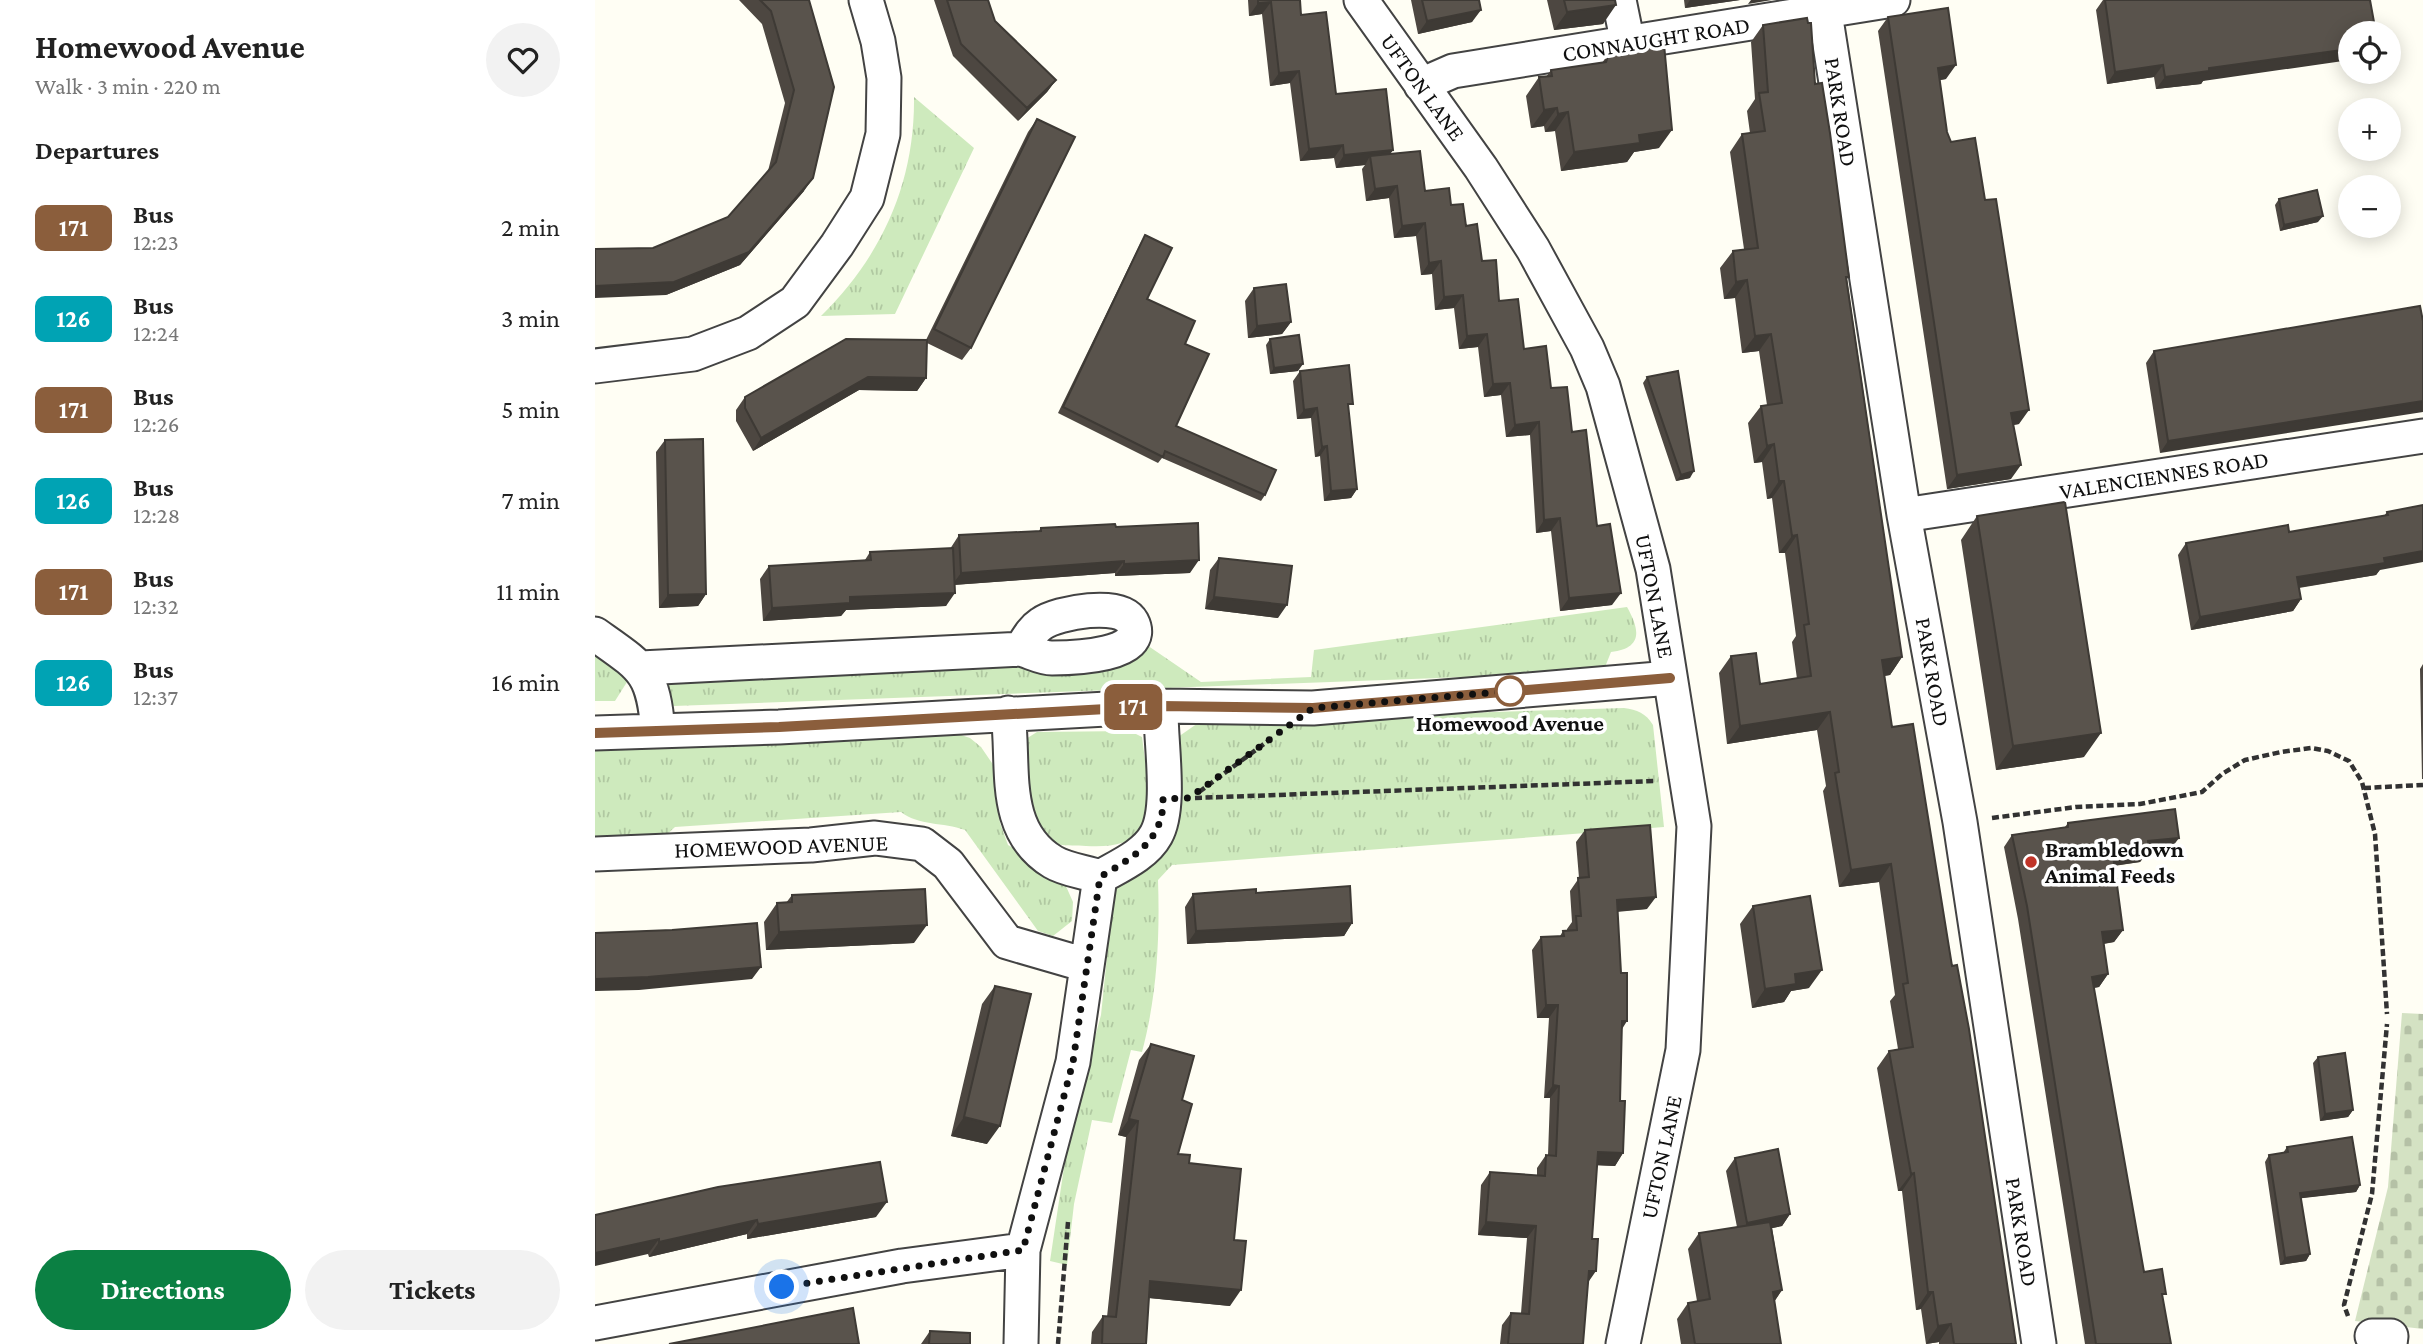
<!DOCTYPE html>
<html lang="en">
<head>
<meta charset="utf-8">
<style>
  :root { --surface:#fff; --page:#f2f2f2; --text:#222; --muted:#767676; --accent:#0b8043 }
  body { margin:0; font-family:"Crimson Pro",serif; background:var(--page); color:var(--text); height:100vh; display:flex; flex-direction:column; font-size:26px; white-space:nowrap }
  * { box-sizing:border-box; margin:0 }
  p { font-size:23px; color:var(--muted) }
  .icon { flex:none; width:38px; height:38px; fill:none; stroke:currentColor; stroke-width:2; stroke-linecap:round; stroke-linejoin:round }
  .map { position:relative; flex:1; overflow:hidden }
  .sheet { display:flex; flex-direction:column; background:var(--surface); width:595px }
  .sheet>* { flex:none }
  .badge { padding:0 14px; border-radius:10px; font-size:24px; line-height:46px }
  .tools { position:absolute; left:1743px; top:21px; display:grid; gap:14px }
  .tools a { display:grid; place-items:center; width:63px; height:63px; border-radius:50%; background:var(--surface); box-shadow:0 4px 18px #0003; font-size:35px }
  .you { position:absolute; width:35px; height:35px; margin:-18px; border:5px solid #fff; border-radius:50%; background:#1a73e8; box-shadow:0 0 0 10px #1a73e833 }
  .map>.badge { position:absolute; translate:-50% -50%; box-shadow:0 0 0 4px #fff }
  h2 { padding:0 35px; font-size:26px; line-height:63px }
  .round { display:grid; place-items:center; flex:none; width:74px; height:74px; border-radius:37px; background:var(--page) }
  .overview { display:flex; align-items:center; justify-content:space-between; height:119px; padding:0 35px }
  h1 { font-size:33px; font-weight:700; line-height:52px }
  .action { display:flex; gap:14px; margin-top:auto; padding:14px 35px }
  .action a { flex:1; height:80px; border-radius:42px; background:var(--accent); color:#fff; font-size:28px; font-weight:700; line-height:80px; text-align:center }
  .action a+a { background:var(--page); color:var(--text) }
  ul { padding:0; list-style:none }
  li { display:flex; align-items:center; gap:21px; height:91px; padding:0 35px }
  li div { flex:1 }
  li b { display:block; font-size:26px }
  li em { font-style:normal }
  li .badge { min-width:77px; font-weight:700; text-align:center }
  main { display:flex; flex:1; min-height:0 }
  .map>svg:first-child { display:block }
  .grass { fill:url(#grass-tufts) }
  .cemetery { fill:url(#cemetery-stones) }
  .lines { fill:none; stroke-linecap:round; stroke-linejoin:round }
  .minor-casing { stroke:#434343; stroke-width:37 }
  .path { stroke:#323232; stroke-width:4.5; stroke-dasharray:7 3.5; stroke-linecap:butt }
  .minor { stroke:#fff; stroke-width:33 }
  .wall { fill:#4d4741 }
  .shaded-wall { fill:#3e3a35 }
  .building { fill:#59534c; stroke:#3e3a35; stroke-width:2 }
  .line-casing { stroke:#fff; stroke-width:16 }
  .line { stroke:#8b5e3c; stroke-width:10 }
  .walk { stroke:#101010; stroke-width:7; stroke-dasharray:0 12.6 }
  .stop-dot { fill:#fff; stroke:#8b5e3c; stroke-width:3.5 }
  .poi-dot { fill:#c03428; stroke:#fff; stroke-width:2.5 }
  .labels { text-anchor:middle; stroke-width:7; stroke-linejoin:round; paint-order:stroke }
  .street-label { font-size:23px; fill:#101010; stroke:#fff }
  .stop-label { font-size:23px; font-weight:bold; fill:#101010; stroke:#fff }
  .poi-label { font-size:23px; font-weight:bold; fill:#101010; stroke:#fff; text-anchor:start }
</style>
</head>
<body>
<main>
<section class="sheet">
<div class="overview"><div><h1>Homewood Avenue</h1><p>Walk · 3 min · 220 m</p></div><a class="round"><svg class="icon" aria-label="heart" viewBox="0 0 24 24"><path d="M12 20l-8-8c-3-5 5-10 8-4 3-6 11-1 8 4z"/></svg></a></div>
<h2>Departures</h2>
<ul>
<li><span class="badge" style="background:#8b5e3c;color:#fff">171</span><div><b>Bus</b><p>12:23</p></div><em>2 min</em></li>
<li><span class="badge" style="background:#00a3b4;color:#fff">126</span><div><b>Bus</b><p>12:24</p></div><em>3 min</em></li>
<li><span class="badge" style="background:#8b5e3c;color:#fff">171</span><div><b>Bus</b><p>12:26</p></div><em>5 min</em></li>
<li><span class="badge" style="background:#00a3b4;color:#fff">126</span><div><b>Bus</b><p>12:28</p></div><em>7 min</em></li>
<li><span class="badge" style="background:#8b5e3c;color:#fff">171</span><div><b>Bus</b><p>12:32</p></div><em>11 min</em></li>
<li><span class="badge" style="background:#00a3b4;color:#fff">126</span><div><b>Bus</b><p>12:37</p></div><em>16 min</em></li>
</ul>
<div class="action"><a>Directions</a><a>Tickets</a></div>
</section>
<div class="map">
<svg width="1828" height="1344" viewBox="0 0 1828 1344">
  <defs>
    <pattern id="grass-tufts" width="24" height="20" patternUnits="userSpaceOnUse" patternTransform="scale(1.75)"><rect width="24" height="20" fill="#ceeabd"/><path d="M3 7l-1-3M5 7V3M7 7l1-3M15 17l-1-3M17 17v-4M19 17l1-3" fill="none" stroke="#b0c8a1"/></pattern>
    <pattern id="cemetery-stones" width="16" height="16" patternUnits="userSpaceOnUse" patternTransform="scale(1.75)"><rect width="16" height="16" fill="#d4e2c3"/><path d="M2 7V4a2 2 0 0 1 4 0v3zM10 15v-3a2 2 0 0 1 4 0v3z" fill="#b5c1a6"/></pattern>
  </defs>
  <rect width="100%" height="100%" fill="#fffef4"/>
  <path class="grass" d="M319,97L379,148L300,314L226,316C287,256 320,183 319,97Z
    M1032,607C1045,630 1048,648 1016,652L1008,672L79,706L68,701L70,676L546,641L606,682L716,677L719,650Z
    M0,650L26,672L32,682L20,701H0Z
    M1029,708C1042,710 1051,713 1058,725L1069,827L577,865L563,880C565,938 562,996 547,1052L536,1050L517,1123L497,1120L479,1204L472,1265L455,1261L474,1134L506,1015L513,947L514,896L539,860L583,737L606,721Z
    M354,731L375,738L386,747L399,766L405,823L413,845L466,875L478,902L477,921L458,936L443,931L370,830C348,822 324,826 306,812L80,827L69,837L0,844V744Z
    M535,731L547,737C554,796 573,851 491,846C472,845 455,847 440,834L426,742L442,732Z"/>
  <path class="cemetery" d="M1807,1013L1828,1014V1329L1760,1321L1793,1187Z"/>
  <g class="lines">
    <g class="minor-casing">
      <path id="minor" d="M766,0L886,168L938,249L992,348L1008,386L1058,569L1099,826L1088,1050L1028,1344
        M1024,0L1033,44
        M1228,0L1309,515L1365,822L1444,1344
        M826,85L858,71L1298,0
        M0,366L98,354L153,333L200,302L242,245L272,198L288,134L289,78L283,41L271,0
        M1309,515L1828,436
        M0,634C48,668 58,671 63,731
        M46,668L426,649C436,652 447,658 457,658C477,658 555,656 537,622C526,601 463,612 446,624C437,630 432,640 426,649
        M413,713C420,767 405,830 458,862C471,870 491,872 505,877C524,866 550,855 561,835C577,807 565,740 566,706
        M0,733L184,727L566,706L718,708L1075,678
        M0,854L216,845L280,838L327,844L353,864L412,942L491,965
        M0,1323L307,1266L428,1250
        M1777,1336H1796L1795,1344
        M426,1344L428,1250L478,1062L505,877"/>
    </g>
    <path class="path" d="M1769,788L1828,785
      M604,792L673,741
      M600,798L1060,781
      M1397,818L1481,807L1545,804L1607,792L1627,774L1650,760L1686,752L1716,748L1733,751L1754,761L1767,782L1780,834L1792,1014
      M1753,1316L1749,1305L1777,1194L1792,1024
      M463,1344L473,1222"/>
    <use href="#minor" class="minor"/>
  </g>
  <path class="wall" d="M144,0H214L209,191L145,265L71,295L173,171L190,103L167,24Z
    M339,0H393L400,21L461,80L452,92L423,121L358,56Z
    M653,0H705L706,15L741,94L798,150L795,154L830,191L856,205L871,226L904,301L929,349L956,388L977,432L1002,526L1017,605L965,611L956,531L941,533L935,435L911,437L906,395L889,397L883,347L864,349L859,308L840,310L837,274L826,275L821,236L799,238L794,198L771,201L767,169L770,165L741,168L739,158L705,161L695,83L675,86L667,14L654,16Z
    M816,0H884L877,22L823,34Z
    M952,0H1020L1008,24L959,30Z
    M1089,0H1145L1090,8Z
    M1508,0H1775L1608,81L1606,84L1561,89L1559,77L1512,84L1501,10Z
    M1293,17L1351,79L1345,80L1352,132L1424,424L1418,425L1416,479L1352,489L1283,31Z
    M1168,25L1220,84L1254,277L1252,279L1307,657L1295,675L1289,676L1297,727L1357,966L1421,1344H1344V1342L1331,1344L1326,1309L1321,1310L1307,1191H1303L1282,1068L1294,1051L1303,1049L1295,1001L1300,995L1284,882L1244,887L1228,791L1231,786L1222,730L1132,744L1124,673L1136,656L1165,684L1202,679L1197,642L1201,636L1190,553H1184L1177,498L1172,499L1167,462L1159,463L1153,423L1166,406L1172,405L1164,351L1147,353L1140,298L1129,299L1125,268L1138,251L1149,249L1135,152L1147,134L1155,133L1152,111L1160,99L1156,42Z
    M1014,53L1064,148L1039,152L1032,162L966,171L960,131L950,132L949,126L936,128L931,96L944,77H951L956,70L1007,63Z
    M442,119L376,348L367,360L332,343L331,378L322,391L264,390L158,451L141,421V410L150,397L331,340L433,132Z
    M1684,199L1723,222L1685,231L1680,205Z
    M550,235L552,299L590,344L581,426L670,495L666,501L567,458L563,463L463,413L546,242Z
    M659,288L696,322L687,334L653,338L650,301Z
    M1825,306L1565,453L1551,363L1559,351Z
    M675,339L703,371L675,374L671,345Z
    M705,371L753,410L762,489L756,498L729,501L725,456L720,457L716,418L702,419L698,381Z
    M1052,377L1095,478L1081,481L1048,383Z
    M70,440L111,594L103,606L64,608L61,452Z
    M1828,505L1781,575L1704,588L1706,599L1698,611L1596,630L1583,555L1591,543L1694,532L1789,516L1792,512Z
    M1382,516L1489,757L1401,770L1366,540Z
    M521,527L595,573L520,576V573L359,585L351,606L251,610L246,616L168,621L165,579L174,566L270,560L275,552L355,549L364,535L443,532L446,528Z
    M624,558L683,618L610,609L615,570Z
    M1828,664V779H1827L1825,669Z
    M1473,823L1575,850L1552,853L1545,862L1519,866L1528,930L1519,942L1509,944L1513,974L1504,987L1499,988L1549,1272L1568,1299L1576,1344H1490L1423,919L1409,847L1417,835L1470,827Z
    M990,830L1052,909L1022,912L1027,1029L1025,1101L1028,1153L1020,1166L1002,1165L988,1344H905L907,1325L916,1313H926L932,1238L883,1235L886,1185L895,1172L942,1176V1168L951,1155H953L955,1098H949L954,1018H942L937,950L946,937L965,936L968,931L972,930V929L977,922L975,891L984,878L981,842Z
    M661,893L757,923L749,936L592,944L590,907L598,894Z
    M197,895L319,943L171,950L169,922L182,903H191Z
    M1158,906L1214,988L1196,991L1189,1002L1157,1008L1145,924Z
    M400,986L392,1144L356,1136L387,1004Z
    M556,1044L587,1100L583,1154L594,1163L639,1240L635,1306L554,1298L551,1344H496L497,1332L508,1316L512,1317L531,1137L523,1135L544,1060Z
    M1723,1057L1758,1110L1753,1117L1725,1121L1718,1063Z
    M1692,1147L1765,1185L1761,1192L1705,1198L1715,1254L1711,1261L1685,1265L1670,1162L1674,1155L1688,1153Z
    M1140,1158L1195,1214L1187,1226L1177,1228L1187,1290L1179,1302L1186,1344H1086L1082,1319L1093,1303L1102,1301L1093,1249L1104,1233L1142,1227L1131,1171Z
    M0,1215L281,1217L152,1239V1234L54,1257L53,1254Z
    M335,1331L375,1344H326Z"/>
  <path class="shaded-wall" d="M1095,0H1145L1090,8Z
    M1156,0H1177L1153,4Z
    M676,2L667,14L654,16L663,3Z
    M1021,5L1008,24L959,30L972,12Z
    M886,10L877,22L823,34L832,21Z
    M1755,49V60L1608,81L1606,84L1561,89L1570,77L1614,68Z
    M1361,65L1351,79L1333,82L1343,68Z
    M1568,65L1559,77L1512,84L1520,72Z
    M704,71L695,83L675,86L684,73Z
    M461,80L452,92L423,121L432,108Z
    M962,108L949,126L936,128L949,110Z
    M973,112L960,131L950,132L963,114Z
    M1077,130L1064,148L1039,152L1032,162L966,171L979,152L1044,135Z
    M748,145L739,158L705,161L714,149Z
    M798,150L789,162L775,156L770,165L741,168L749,155Z
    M218,178L209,191L145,265L71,295L0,298V286Z
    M802,186L794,198L771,201L780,189Z
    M1728,216L1723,222L1685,231L1689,225Z
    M830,223L821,236L799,238L807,226Z
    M846,261L837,274L826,275L834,263Z
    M1152,280L1140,298L1129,299L1141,282Z
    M868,295L859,308L840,310L849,297Z
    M696,322L687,334L653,338L662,326Z
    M892,334L883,347L864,349L872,336Z
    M1176,334L1164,351L1147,353L1160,336Z
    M708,364L703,371L675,374L679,368Z
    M273,377L331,378L322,391L264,390L158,451L166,438Z
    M915,383L906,395L889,397L898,384Z
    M1828,401V412L1565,453L1573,441Z
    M722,408L716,418L702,419L709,410Z
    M1434,410L1424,424L1406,427L1416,413Z
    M944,422L935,435L911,437L920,425Z
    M1179,444L1167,462L1159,463L1172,446Z
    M732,446L725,456L720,457L727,447Z
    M1426,465L1416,479L1352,489L1362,475Z
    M1099,471L1095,478L1081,481L1086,475Z
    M1184,481H1189L1177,498L1172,499Z
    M762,489L756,498L729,501L736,491Z
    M965,518L956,531L941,533L949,520Z
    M1202,535L1190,553H1184L1197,536Z
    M1828,551V562L1785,570L1781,575L1694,589L1702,577L1789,558Z
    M604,560L595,573L520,576L529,564Z
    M529,561L520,573L357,585L366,573Z
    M360,593L351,606L251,610L246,616L168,621L177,608L255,597Z
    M1026,593L1017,605L965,611L974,598Z
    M111,594L103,606L64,608L73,595Z
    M619,597L692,605L683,618L610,609Z
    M1706,599L1698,611L1596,630L1605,617Z
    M1307,657L1295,675L1275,678L1287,660Z
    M1235,712L1222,730L1132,744L1145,726Z
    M1506,733L1489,757L1401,770L1418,746Z
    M1584,838L1575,850L1552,853L1545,862L1509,867L1518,855L1553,841Z
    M1296,864L1284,882L1244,887L1256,870Z
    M1061,897L1052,909L1013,912L1022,900Z
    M757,923L749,936L592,944L601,931Z
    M332,925L319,943L171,950L184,932Z
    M1528,930L1519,942L1499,945L1507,932Z
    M166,967L157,979L44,990L0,991V979Z
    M1227,970L1214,988L1196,991L1189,1002L1157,1008L1170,989L1200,974Z
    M1513,974L1504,987L1489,989L1497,977Z
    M951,1005H963L954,1018H942Z
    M1027,1021H1032L1024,1034Z
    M958,1085L964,1086L955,1098H949Z
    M1758,1110L1753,1117L1725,1121L1730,1114Z
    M369,1117L405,1126L392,1144L356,1136Z
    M534,1119L543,1121L531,1137L523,1135Z
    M1003,1152L1028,1153L1020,1166L995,1165Z
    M1319,1173L1307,1191H1303L1316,1174Z
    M1765,1185L1761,1192L1700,1199L1705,1193Z
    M292,1202L281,1217L152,1239L163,1224Z
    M1195,1214L1187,1226L1144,1235L1152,1223Z
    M162,1220L152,1234L54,1257L64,1242Z
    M891,1222L941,1226L932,1238L883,1235Z
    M64,1239L53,1254L0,1266V1253Z
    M1715,1254L1711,1261L1685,1265L1690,1258Z
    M994,1271H1001L992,1284Z
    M555,1281L646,1290L635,1306L544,1297Z
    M1187,1290L1176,1306L1178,1292Z
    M1333,1292H1338L1326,1309L1321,1310Z
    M1356,1324L1344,1342L1331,1344L1343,1326Z"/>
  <path class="building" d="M165,0H214L239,87L218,178L154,252L79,282L0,286V249L58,248L133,217L181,162L199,90L176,11Z
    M352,0H393L400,21L461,80L432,108L366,44Z
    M663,0H705L706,15L731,12L741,94L791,89L798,150L749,155L748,145L714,149L704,71L684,73L676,2L663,3Z
    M827,0H884L886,10L832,21Z
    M969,0H1020L1021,5L972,12Z
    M1510,0H1775L1781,33H1755V49L1614,68V71L1570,77L1568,65L1520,72Z
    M1353,8L1361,65L1343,68L1352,132L1356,142L1380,138L1390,200L1401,199L1434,410L1416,413L1426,465L1362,475L1293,17Z
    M1212,18L1213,23H1216L1220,84L1227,83L1235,133L1254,277H1251L1307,657L1287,660L1297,727L1318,724L1357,966L1362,965L1374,1029L1421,1344H1359L1356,1324L1343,1326L1338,1292H1333L1319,1173L1316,1174L1294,1051L1318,1047L1308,984L1313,983L1296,864L1256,870L1240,773L1244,772L1235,712L1145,726L1136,656L1161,653L1165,684L1216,676L1209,625L1214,624L1202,535L1197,536L1189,481H1184L1179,444L1172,446L1166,406L1187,403L1176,334L1160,336L1152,280L1141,282L1138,251L1163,248L1147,134L1170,131L1164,93L1173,92L1168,25Z
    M1069,44L1077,130L1044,135L1045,143L979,152L973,112L963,114L962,108L949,110L944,77L957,76L956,70L1011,62L1014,53Z
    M442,119L480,137L376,348L339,329Z
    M825,151L830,191L854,188L856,205L868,204L871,226L882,224L887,261L901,260L904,301L923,299L929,349L951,346L956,388L972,387L977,432L991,430L1002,526L1015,524L1026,593L974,598L965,518L949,520L944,422L920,425L915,383L898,384L892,334L872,336L868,295L849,297L846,261L834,263L830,223L807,226L802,186L780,189L775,156Z
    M1722,190L1728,216L1689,225L1684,199Z
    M550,235L577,248L552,299L600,321L590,344L614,354L581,426L681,470L670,495L570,451L568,457L468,407Z
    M691,284L696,322L662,326L659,288Z
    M1825,306L1828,321V401L1573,441L1559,351Z
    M704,335L708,364L679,368L675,339Z
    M251,339L332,340L331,378L273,377L166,438L150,408V397Z
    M754,365L758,404H753L762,489L736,491L732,446L727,447L722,408L709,410L705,371Z
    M1083,371L1099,471L1086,475L1052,377Z
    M108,439L111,594L73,595L70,440Z
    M1470,502L1506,733L1418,746L1382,516Z
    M1828,505V551L1789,558L1790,563L1702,577L1706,599L1605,617L1591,543L1693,525L1694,532L1793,515L1792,512Z
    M603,523L604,560L529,564V561L366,573L364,535L446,531V528L520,524L521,527Z
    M358,548L360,593L255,597V603L177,608L174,566L276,560L275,552Z
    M624,558L697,566L692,605L619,597Z
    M1580,809L1584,838L1553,841L1554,850L1518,855L1528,930L1507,932L1513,974L1497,977L1549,1272L1567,1269L1571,1294H1567L1576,1344H1501L1432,906L1417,835L1473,827V823Z
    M1055,825L1061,897L1022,900L1026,973H1032V1021H1027L1025,1101H1030L1028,1153L1003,1152L997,1239H1003L1001,1271H994L988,1344H913L916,1313L934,1314L941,1226L891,1222L895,1172L950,1176L951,1155L961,1156L964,1086L958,1085L963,1005H951L946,937L969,936L968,931L982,930L981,916H986L983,878L994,877L990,830Z
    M755,886L757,923L601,931L598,894L661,889V893Z
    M330,889L332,925L184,932L182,903L197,902V895Z
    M1215,896L1227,970L1200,974L1201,984L1170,989L1158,906Z
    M162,923L166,967L53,977L0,979V933L77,930Z
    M400,986L436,994L405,1126L369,1117Z
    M556,1044L599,1056L587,1100L597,1104L583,1154L595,1155L594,1163L646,1169L639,1240L651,1241L646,1290L555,1281L551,1344H507L508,1316L521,1317L543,1121L534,1119Z
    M1750,1053L1758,1110L1730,1114L1723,1057Z
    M1757,1137L1765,1185L1705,1193L1715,1254L1690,1258L1674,1155L1693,1152L1692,1147Z
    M1183,1149L1195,1214L1152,1223L1140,1158Z
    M285,1162L292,1202L163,1224L162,1220L64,1242V1239L0,1253V1215L123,1187Z
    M1175,1222L1187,1290L1178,1292L1186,1344H1100L1093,1303L1115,1299L1104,1233Z
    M258,1308L264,1344H74Z
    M335,1331L375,1333V1344H334Z"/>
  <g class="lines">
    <g class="line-casing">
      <path id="line" d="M0,733L184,727L566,706L718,708L1075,678"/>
    </g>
    <use href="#line" class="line"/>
    <path class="walk" d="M187,1287L428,1250L478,1062L505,877C537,858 569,841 568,799L594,798L718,708L915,691"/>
  </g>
  <circle class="stop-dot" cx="915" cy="691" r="14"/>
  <circle class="poi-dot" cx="1436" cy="862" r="7"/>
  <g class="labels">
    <g class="street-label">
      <text transform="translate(1061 39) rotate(-9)" y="8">CONNAUGHT ROAD</text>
      <text transform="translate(828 87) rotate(54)" y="8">UFTON LANE</text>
      <text transform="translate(1246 112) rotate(81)" y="8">PARK ROAD</text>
      <text transform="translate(1569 475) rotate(-9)" y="8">VALENCIENNES ROAD</text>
      <text transform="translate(1060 596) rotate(79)" y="8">UFTON LANE</text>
      <text transform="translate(1338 672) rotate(80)" y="8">PARK ROAD</text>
      <text transform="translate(186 846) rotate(-2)" y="8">HOMEWOOD AVENUE</text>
      <text transform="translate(1066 1157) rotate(-78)" y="8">UFTON LANE</text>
      <text transform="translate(1427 1232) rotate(81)" y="8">PARK ROAD</text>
    </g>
    <g class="stop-label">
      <text x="915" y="731">Homewood Avenue</text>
    </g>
    <g class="poi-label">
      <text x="1450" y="857">Brambledown<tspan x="1450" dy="26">Animal Feeds</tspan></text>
    </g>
  </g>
</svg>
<div class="tools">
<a><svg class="icon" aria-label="locate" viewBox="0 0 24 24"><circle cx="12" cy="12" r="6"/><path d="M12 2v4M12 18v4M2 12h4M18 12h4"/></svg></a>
<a>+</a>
<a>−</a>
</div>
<div class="you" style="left:187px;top:1287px"></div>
<b class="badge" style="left:538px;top:707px;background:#8b5e3c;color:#fff">171</b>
</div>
</main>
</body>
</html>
